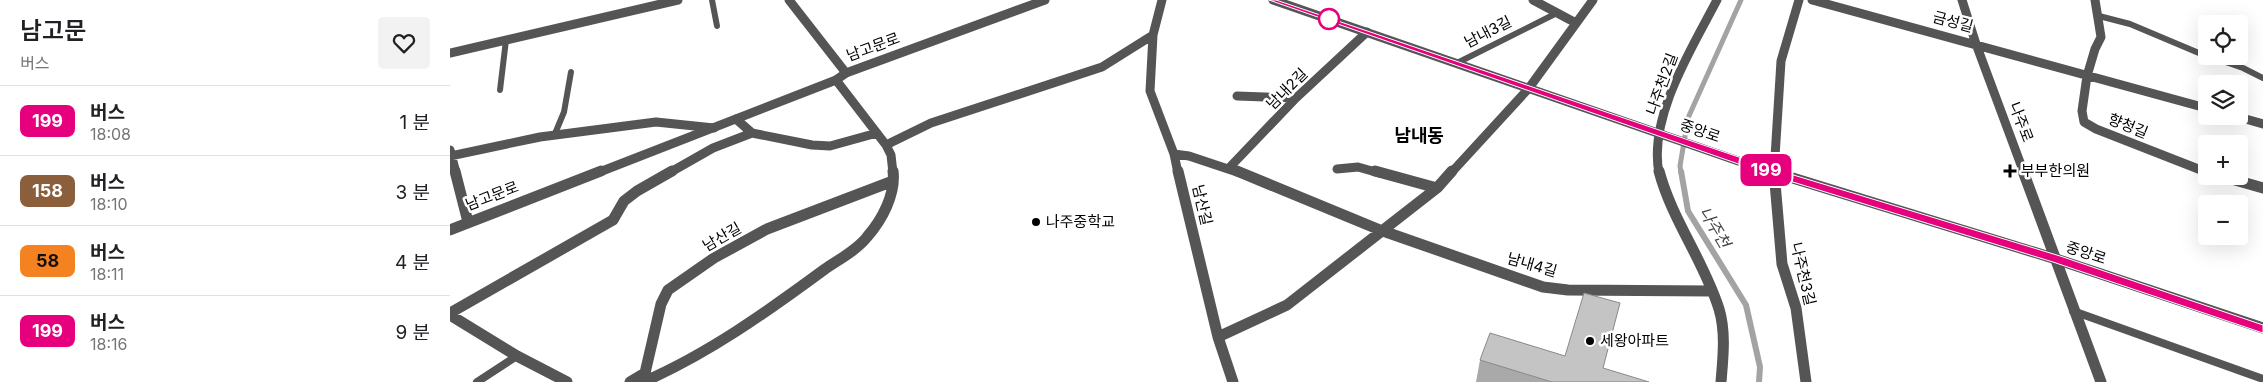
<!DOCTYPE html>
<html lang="ko">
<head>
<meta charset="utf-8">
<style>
  :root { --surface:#fff; --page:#f2f2f2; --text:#202124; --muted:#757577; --line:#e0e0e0 }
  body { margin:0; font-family:Inter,"Noto Sans KR",sans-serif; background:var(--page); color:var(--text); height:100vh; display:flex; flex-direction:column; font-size:19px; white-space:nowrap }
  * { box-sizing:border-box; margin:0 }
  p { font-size:16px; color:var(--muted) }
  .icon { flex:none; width:28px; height:28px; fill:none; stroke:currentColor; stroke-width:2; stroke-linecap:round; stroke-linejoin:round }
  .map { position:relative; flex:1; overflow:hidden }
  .side { display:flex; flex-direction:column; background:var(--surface); width:450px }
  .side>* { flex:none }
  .badge { padding:0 10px; border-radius:8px; font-size:18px; line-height:32px }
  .controls { position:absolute; left:1748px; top:15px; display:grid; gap:10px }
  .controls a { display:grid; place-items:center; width:50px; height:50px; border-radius:5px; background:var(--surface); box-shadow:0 5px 20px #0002; font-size:25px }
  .map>.badge { position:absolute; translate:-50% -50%; box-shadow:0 0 0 2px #fff }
  .round { display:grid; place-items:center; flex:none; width:52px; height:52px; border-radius:5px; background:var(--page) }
  .head { display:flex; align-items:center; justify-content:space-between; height:85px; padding:0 20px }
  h1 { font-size:24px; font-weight:600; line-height:38px }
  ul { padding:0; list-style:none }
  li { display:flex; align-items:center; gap:15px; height:70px; padding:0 20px; border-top:1px solid var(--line) }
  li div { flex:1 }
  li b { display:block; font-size:19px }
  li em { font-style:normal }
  li .badge { min-width:55px; font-weight:700; text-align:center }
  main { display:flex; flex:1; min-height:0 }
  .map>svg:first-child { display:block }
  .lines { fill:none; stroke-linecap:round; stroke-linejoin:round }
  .stream-far1 { stroke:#a3a3a3; stroke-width:5 }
  .stream { stroke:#a3a3a3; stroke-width:6 }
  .service-far1 { stroke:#555; stroke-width:6 }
  .service { stroke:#555; stroke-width:8 }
  .minor-far1 { stroke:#555; stroke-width:9 }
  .minor { stroke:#555; stroke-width:11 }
  .tertiary-far1 { stroke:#555; stroke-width:9 }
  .tertiary { stroke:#555; stroke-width:11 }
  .wall { fill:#a9a9a9 }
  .building { fill:#c4c4c4; stroke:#898989 }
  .line { fill:#e6007e; stroke:#fff }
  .stop-dot { fill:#fff; stroke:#e6007e; stroke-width:2.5 }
  .poi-dot { fill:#000; stroke:#fff; stroke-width:2 }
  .labels { text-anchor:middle; stroke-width:5; stroke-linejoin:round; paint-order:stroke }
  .street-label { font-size:15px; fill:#000; stroke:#fff }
  .poi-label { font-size:15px; fill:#000; stroke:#fff; text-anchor:start }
  .water-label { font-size:16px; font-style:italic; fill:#444; stroke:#fff }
  .quarter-label { font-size:18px; font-weight:bold; fill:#000; stroke:#fff }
</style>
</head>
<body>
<main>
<section class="side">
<div class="head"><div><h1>남고문</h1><p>버스</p></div><a class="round"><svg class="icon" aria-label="heart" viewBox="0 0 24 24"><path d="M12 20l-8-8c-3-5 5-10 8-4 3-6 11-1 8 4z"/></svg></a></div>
<ul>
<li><span class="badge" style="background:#e6007e;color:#fff">199</span><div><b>버스</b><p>18:08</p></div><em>1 분</em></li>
<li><span class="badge" style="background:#8b5e3c;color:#fff">158</span><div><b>버스</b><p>18:10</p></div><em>3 분</em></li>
<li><span class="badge" style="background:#f58220;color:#111">58</span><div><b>버스</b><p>18:11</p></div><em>4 분</em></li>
<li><span class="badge" style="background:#e6007e;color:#fff">199</span><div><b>버스</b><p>18:16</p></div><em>9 분</em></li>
</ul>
</section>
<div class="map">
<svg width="1813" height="382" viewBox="0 0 1813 382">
  <rect width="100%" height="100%" fill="#fff"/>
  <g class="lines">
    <path class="stream-far1" d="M1231,173L1230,166L1238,118L1291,0"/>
    <path class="stream" d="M1231,171L1238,211L1296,305L1310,367L1309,382"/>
    <path class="service-far1" d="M262,0L267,26
      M1649,16L1680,24L1756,56
      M1758,56L1793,68L1813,78
      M1007,63L1107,13
      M50,90L56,40
      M104,136L114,112L121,72"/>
    <path class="service" d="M1623,311L1813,379
      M27,382L67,356"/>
    <path class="minor-far1" d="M339,0L396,73
      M712,0L703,35L700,91L724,154L728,173
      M1083,0L1126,23
      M1362,0L1756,108
      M1512,0L1526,44L1574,173
      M1645,0L1651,37L1645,49L1637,76L1632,111L1634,122L1646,129L1756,172
      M0,53L228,0
      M386,80L436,145L441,155L443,173
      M787,96L846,98
      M1785,116L1813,124
      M286,119L302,133L362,145L380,146L427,133
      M436,145L481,123L652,67L703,35
      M0,150L6,173
      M724,154L739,156L790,173
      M0,156L90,137L206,122L264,128
      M779,168L846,98L917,32
      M887,169L908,167L929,173
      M219,173L263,148L302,133
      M1001,173L1079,88L1143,0
      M1209,173C1198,117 1242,48 1267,0
      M1324,173L1331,61L1349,0"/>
    <path class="minor" d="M5,171L18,222
      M728,171L768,337L783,382
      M787,171L930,230L1093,287L1118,290L1261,291
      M925,171L987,188
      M1209,171C1222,220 1254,261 1269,309C1276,332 1273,358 1271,382
      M1324,171L1332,264L1346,308L1356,382
      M1573,171L1651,382
      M1771,176L1813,188
      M0,313L163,220L174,201L187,191L222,171
      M0,315L67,356L117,382
      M768,337L837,305L987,188L1002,171
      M180,382L195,373L211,304L218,290L264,258L317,229L443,181
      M193,382C258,354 318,311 375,269C388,260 407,250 417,237C432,220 446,194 443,171"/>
    <path class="tertiary-far1" d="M823,0L1323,173
      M147,173L386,80L396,73L595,0"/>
    <path class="tertiary" d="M1320,171L1606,259L1813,328
      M0,230L151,171"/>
  </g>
  <path class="wall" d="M1030,360L1199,382H1026Z"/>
  <path class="building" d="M1134,293L1170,303L1153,368L1199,382H1102L1030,360L1040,333L1115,356Z"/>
  <path class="line" d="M819,0H826L1327,170L1610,256L1813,325V333L1603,262L1320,175Z"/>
  <circle class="stop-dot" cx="879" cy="19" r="10"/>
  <g class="poi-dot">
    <path d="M1557.5 163.5h5v5h5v5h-5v5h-5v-5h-5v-5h5z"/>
    <circle cx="586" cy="222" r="5"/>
    <circle cx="1140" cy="341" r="5"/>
  </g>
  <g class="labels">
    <g class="street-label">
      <text transform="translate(1503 22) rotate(15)" y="5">금성길</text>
      <text transform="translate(1038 32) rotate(-27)" y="5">남내3길</text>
      <text transform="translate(423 47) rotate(-20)" y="5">남고문로</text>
      <text transform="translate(1212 84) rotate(-70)" y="5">나주천2길</text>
      <text transform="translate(837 89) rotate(-45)" y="5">남내2길</text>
      <text transform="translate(1571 122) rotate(69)" y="5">나주로</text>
      <text transform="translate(1678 126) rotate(22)" y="5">향청길</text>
      <text transform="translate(1250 131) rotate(19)" y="5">중앙로</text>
      <text transform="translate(42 196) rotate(-21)" y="5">남고문로</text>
      <text transform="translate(752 205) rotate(77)" y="5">남산길</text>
      <text transform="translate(272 237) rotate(-30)" y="5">남산길</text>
      <text transform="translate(1636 253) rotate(18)" y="5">중앙로</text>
      <text transform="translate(1082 265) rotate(16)" y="5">남내4길</text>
      <text transform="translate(1353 274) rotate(77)" y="5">나주천3길</text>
    </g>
    <g class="poi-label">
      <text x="1571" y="176">부부한의원</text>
      <text x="596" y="227">나주중학교</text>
      <text x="1150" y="346">세왕아파트</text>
    </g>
    <g class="water-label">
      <text transform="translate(1265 227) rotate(59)" y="6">나주천</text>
    </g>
    <g class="quarter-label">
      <text x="969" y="142">남내동</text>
    </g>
  </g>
</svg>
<div class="controls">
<a><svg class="icon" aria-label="locate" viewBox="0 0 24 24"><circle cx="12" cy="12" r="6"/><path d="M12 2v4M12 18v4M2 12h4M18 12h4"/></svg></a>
<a><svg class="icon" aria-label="layers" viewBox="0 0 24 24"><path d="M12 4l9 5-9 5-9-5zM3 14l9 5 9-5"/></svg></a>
<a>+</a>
<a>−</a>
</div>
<b class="badge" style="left:1316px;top:170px;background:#e6007e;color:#fff">199</b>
</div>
</main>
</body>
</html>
